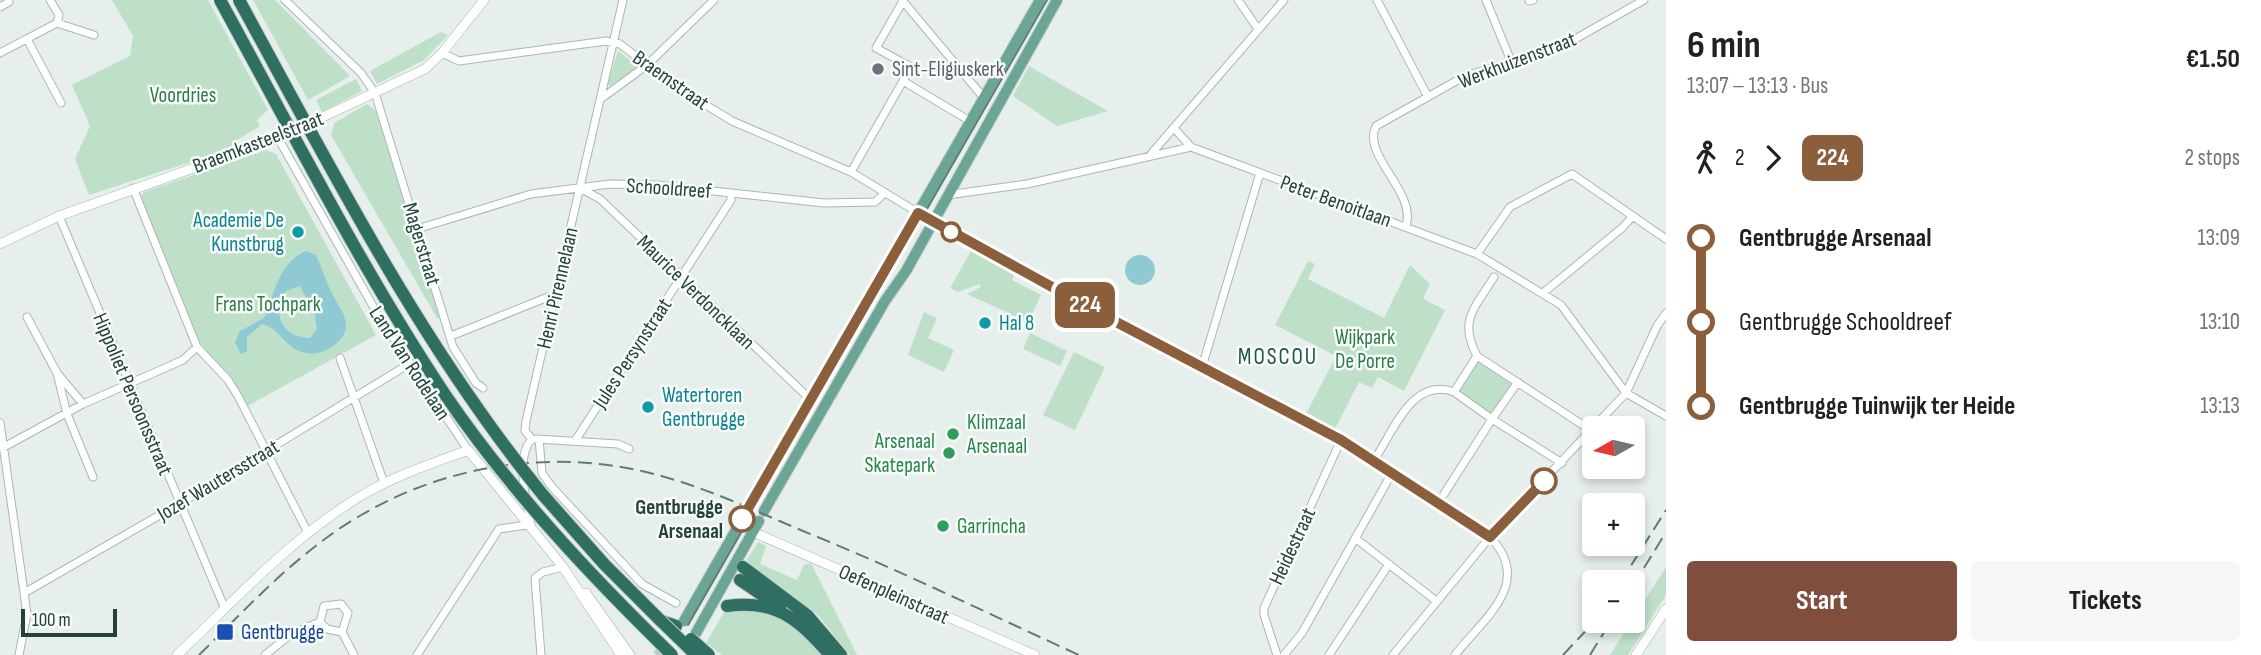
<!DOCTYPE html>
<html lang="en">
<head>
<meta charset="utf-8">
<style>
  :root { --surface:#fff; --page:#f6f6f6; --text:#202124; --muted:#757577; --accent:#7f4e3f }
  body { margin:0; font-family:"Sofia Sans Condensed",sans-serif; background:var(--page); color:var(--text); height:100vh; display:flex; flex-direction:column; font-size:26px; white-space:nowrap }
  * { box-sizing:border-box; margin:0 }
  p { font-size:23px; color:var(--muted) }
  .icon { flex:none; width:38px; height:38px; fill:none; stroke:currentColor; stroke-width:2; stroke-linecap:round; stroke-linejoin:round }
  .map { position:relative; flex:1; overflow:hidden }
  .drawer { display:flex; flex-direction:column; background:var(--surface); width:595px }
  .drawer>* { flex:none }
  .badge { padding:0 14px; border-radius:10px; font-size:24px; line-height:46px }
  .needle { width:46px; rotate:262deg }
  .fabs { position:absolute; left:1582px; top:416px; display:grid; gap:14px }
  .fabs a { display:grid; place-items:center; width:63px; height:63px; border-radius:7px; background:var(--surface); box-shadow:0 4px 10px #0003; font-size:35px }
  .scale { position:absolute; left:21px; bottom:18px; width:96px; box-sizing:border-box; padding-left:7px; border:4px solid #24423a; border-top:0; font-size:19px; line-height:24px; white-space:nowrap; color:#24423a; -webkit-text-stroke:5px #f7fbf9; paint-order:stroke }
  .map>.badge { position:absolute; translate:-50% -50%; box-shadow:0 0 0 4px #fff }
  .legs { display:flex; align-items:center; gap:10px; height:77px; padding:0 21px; font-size:23px }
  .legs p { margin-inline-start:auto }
  .overview { display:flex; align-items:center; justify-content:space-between; height:119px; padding:0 21px }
  h1 { font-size:38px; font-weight:700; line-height:52px }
  .button { display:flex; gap:14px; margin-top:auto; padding:14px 21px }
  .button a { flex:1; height:80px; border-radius:7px; background:var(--accent); color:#fff; font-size:28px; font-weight:700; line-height:80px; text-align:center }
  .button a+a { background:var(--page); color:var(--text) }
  ul { padding:0 21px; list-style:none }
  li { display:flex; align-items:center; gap:24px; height:84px; font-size:26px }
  li i { display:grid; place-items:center; width:10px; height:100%; margin:0 9px; background:currentColor }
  li i::after { content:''; width:18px; height:18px; margin:-9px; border:5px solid; border-radius:50%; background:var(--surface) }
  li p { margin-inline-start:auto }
  li:first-child i { background:linear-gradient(#0000 50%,currentColor 0) }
  li:last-child i { background:linear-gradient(currentColor 50%,#0000 0) }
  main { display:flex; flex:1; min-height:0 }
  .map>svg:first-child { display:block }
  .green { fill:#bfe0c8 }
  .water { fill:#8ec9d4; fill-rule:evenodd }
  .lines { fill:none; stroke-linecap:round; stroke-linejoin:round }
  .tertiary-tunnel { stroke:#bfccc8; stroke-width:9; stroke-dasharray:9 4.5; stroke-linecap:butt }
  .minor-casing { stroke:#a8b8b2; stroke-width:9 }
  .tertiary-casing { stroke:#a8b8b2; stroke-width:10 }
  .primary-casing { stroke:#c2cac8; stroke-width:12 }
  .motorway-casing { stroke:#c2cac8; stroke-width:14 }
  .minor { stroke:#fff; stroke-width:7 }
  .tertiary { stroke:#fff; stroke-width:9 }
  .primary { stroke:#6aa596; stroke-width:10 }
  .motorway { stroke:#2f6f62; stroke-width:12 }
  .tram { stroke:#5f7d75; stroke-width:2 }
  .rail { stroke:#5f7d75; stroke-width:2; stroke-dasharray:14 7; stroke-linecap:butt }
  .motorway-bridge-casing { stroke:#c2cac8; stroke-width:14; stroke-linecap:butt }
  .motorway-bridge { stroke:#2f6f62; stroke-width:12 }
  .line-1-casing { stroke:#fff; stroke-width:16 }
  .line-1 { stroke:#8b5e3c; stroke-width:10 }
  .worship-dot { fill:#6b7280; stroke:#f7fbf9; stroke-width:2.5 }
  .culture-dot { fill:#0f9aa8; stroke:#f7fbf9; stroke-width:2.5 }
  .stop-1-dot { fill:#fff; stroke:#8b5e3c; stroke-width:3.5 }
  .leisure-dot { fill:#2e9e5b; stroke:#f7fbf9; stroke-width:2.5 }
  .transit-dot { fill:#1a4fb4; stroke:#f7fbf9; stroke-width:2.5 }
  .labels { text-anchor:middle; stroke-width:5; stroke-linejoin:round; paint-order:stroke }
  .street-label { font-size:21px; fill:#24423a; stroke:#f7fbf9 }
  .worship-label { font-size:21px; fill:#5b616d; stroke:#f7fbf9; text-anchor:start }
  .park-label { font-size:21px; fill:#2d7a4b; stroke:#f7fbf9 }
  .culture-label { font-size:21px; fill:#0d838f; stroke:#f7fbf9; text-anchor:start }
  .leisure-label { font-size:21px; fill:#27864d; stroke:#f7fbf9; text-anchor:start }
  .stop-label { font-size:21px; font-weight:bold; fill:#24423a; stroke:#f7fbf9; text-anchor:end }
  .transit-label { font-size:21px; fill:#164399; stroke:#f7fbf9; text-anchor:start }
  .neighbourhood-label { font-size:23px; letter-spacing:2px; fill:#1f5548; stroke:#f7fbf9 }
</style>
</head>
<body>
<main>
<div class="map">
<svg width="1666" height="655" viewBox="0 0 1666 655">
  <rect width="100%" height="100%" fill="#e6efeb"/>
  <path class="green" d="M112,0H208L268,110L257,120L260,126L237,140V147L89,195L75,159L90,126L72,85L130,56L133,36Z
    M253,0H275L350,76L308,100Z
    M441,32L448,35L424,60L377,84L370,71Z
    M618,51L639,67L612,86L607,85Z
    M1029,66L1034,69L1108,111L1057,126L1013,96Z
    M356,79L362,91L322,112L316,100Z
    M367,104L376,111L440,318H437L331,135L334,123Z
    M266,150L276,154L376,335L246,407L198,339L139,200L144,192Z
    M971,251L1014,275L1012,280L1041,295L1028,322L967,294L981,287L980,284L958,292L950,288Z
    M1308,261L1315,264L1308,279L1384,318L1410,265L1430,284L1423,299L1445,310L1404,391L1378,377L1372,388L1359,382L1334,431L1305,416L1336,356L1275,325Z
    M924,312L937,318L928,338L954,350L944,372L908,355Z
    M1030,333L1067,351L1060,366L1023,349Z
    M1074,352L1105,367L1075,430L1043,415Z
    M1478,358L1516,383L1493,415L1458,391Z
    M758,542L766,546L760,564L797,580L804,565L811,563L857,655H850L818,615L752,566L747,560Z
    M1666,567V595L1628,655H1610Z
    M726,609C780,610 787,619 824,655H722L706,643Z"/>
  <path class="water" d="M306,251L316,255C321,265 324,275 328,285C336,307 362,326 332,347C324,352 315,355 306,353C285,350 281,328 262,324L247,337V351L241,354L235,342L240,331L264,318C275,294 277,264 306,251ZM300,286L314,311L317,329L310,338C282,337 271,315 286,291Z
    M1125 270a15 15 0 1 1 30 0a15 15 0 1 1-30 0Z"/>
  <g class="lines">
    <path class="tertiary-tunnel" d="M656,655L668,646"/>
    <g class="minor-casing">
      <path id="minor" d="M50,0L59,15L57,23
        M285,0L361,73L375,93L453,347L476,383L483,388
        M902,0L984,98
        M1238,0L1258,29
        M1377,0L1428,97
        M1486,0L1511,61
        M903,1L876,48L911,67L903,81L970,121
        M1529,1L1533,0
        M0,7L9,2
        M27,39L61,103
        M0,53L57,23L94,35
        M442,53L459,61L606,41L620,44L675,86L732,121L851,172L945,229L1101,314L1329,433L1490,537C1534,583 1485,617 1455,655
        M602,98L647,65L714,0
        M1174,128L1191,147
        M278,138L378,315L468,450
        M1151,154L1284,0
        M851,172L903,81
        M133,188L197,347L228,380L238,396L308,533
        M580,188L600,199L811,400
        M947,195L1027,184L1191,147L1477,254L1561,305L1626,393L1666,416
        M59,216L225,609
        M1406,226C1417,191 1361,156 1376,126L1465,76L1561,47L1644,0
        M417,229L531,194L610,184L657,185L824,203L875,202L885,193
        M1477,254L1510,207L1572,174L1666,239
        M1543,293L1622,228L1633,216
        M27,317L57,373L83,404
        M451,336L548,297L555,298
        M1477,356L1592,431
        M340,358L384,483
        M1202,367L1260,173
        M57,373L67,414L93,477
        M1454,392L1492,419L1518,382
        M0,423L27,614L19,655
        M532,439L525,431L526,421L623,0
        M536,439L618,444L629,449
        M539,439L542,473L552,487L642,584L676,603
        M575,441L731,200V193
        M4,447L83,404L183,360L197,347
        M1378,454C1395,427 1414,377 1454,392L1477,356C1458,320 1475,308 1494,277
        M1444,494L1492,419L1562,463
        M531,526C527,502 514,458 532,439
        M1355,538L1435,600
        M24,593L179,504L409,364
        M320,622L324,606L341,604L348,613L342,632
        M265,655L291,634L320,622L327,629L342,632L354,655
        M417,655L499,529L527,525
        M541,655L535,578L543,572L563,567
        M1277,655L1264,615V608L1341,440
        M1284,655L1302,633L1392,473
        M1329,655L1389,564
        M1393,655L1490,537L1626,393L1657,326L1666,313"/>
    </g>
    <g class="tertiary-casing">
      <path id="tertiary" d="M0,244L59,216L278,138L425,69L442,53L484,0
        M753,532L1035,655
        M586,593L630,655
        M177,655C235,600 290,539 359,497C393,476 431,464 468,450L563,567L621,655
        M1636,655L1666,609"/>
    </g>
    <g class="primary-casing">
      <path id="primary" d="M750,506L1040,0
        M764,511L885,301L906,271L1057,0
        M684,621L744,516
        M696,633L759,521"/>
    </g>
    <g class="motorway-casing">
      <path id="motorway" d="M543,495L604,564L661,621L676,626
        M743,567L807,615L841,655
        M740,580L780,607
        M727,606C777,599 799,620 830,655"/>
    </g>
    <use href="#minor" class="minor"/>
    <use href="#tertiary" class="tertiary"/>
    <use href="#primary" class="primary"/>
    <use href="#motorway" class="motorway"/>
    <path class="tram" d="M688,625L1047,0"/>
    <path class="rail" d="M1620,583L1666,510
      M1633,586L1666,532
      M199,655C250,605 300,550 363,514C449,464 554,449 650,473C703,486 753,510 803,531C897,569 987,613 1079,655
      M1563,655L1595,621
      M1590,655L1611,621"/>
    <g class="motorway-bridge-casing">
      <path id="motorway-bridge" d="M220,0C293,133 362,270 446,396C511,491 590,575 672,655
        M239,0C332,170 420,344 543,495
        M661,621L696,655
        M691,639L709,655"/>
    </g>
    <use href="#motorway-bridge" class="motorway-bridge"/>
  </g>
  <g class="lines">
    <g class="line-1-casing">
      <path id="line-1" d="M742,519L918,213L1101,314L1341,440L1490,537L1544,481"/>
    </g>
    <use href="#line-1" class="line-1"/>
  </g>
  <circle class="worship-dot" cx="878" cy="69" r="7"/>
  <g class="culture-dot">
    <circle cx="298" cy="232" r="7"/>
    <circle cx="985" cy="323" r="7"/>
    <circle cx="648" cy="407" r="7"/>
  </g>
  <g class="stop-1-dot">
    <circle cx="951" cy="232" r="9"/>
    <circle cx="1544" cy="481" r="12"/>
    <circle cx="742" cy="519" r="12"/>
  </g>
  <g class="leisure-dot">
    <circle cx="953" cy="434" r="7"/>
    <circle cx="949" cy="453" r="7"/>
    <circle cx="943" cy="526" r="7"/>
  </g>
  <rect class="transit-dot" x="216" y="623" width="18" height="18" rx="3.5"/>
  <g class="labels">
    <g class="street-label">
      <text transform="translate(1517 60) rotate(-21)" y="7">Werkhuizenstraat</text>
      <text transform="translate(671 80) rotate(35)" y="7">Braemstraat</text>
      <text transform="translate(258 142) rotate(-21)" y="7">Braemkasteelstraat</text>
      <text transform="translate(669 188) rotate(4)" y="7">Schooldreef</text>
      <text transform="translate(1336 201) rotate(20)" y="7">Peter Benoitlaan</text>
      <text transform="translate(422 244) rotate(73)" y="7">Magerstraat</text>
      <text transform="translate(557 288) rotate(-77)" y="7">Henri Pirennelaan</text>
      <text transform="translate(696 292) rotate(44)" y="7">Maurice Verdoncklaan</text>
      <text transform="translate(632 353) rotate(-57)" y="7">Jules Persynstraat</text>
      <text transform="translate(410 363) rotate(57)" y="7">Land Van Rodelaan</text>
      <text transform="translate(133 394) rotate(67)" y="7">Hippoliet Persoonsstraat</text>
      <text transform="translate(218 480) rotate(-31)" y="7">Jozef Wautersstraat</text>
      <text transform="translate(1292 546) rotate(-65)" y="7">Heidestraat</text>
      <text transform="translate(894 594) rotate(24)" y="7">Oefenpleinstraat</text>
    </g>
    <g class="worship-label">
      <text x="892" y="76">Sint-Eligiuskerk</text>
    </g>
    <g class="park-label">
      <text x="183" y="102">Voordries</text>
      <text x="268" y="311">Frans Tochpark</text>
      <text x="1365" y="344">Wijkpark<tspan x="1365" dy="24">De Porre</tspan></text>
    </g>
    <g class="culture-label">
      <text x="284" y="227" text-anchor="end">Academie De<tspan x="284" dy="24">Kunstbrug</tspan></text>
      <text x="999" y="330">Hal 8</text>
      <text x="662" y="402">Watertoren<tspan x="662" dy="24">Gentbrugge</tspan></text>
    </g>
    <g class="leisure-label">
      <text x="967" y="429">Klimzaal<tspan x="967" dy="24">Arsenaal</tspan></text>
      <text x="935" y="448" text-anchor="end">Arsenaal<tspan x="935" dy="24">Skatepark</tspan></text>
      <text x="957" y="533">Garrincha</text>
    </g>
    <g class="stop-label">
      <text x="723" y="514">Gentbrugge<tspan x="723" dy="24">Arsenaal</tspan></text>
    </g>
    <g class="transit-label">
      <text x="241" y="639">Gentbrugge</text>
    </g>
    <g class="neighbourhood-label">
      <text x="1278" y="364">MOSCOU</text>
    </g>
  </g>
</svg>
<div class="fabs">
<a><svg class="needle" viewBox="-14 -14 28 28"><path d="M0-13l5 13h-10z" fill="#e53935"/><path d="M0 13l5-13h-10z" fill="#757577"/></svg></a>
<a>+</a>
<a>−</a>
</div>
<div class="scale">100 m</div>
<b class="badge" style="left:1085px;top:305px;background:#8b5e3c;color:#fff">224</b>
</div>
<section class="drawer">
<div class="overview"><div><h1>6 min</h1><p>13:07 – 13:13 · Bus</p></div><b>€1.50</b></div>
<div class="legs"><svg class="icon" aria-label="walk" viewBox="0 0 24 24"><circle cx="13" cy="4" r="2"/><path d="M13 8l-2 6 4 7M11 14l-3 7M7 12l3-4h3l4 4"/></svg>2<svg class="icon" aria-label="forward" viewBox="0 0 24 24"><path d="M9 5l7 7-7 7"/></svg><b class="badge" style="background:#8b5e3c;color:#fff">224</b><p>2 stops</p></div>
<ul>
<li><i style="color:#8b5e3c"></i><b>Gentbrugge Arsenaal</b><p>13:09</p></li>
<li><i style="color:#8b5e3c"></i><span>Gentbrugge Schooldreef</span><p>13:10</p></li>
<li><i style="color:#8b5e3c"></i><b>Gentbrugge Tuinwijk ter Heide</b><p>13:13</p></li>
</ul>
<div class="button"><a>Start</a><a>Tickets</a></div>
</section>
</main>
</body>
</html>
